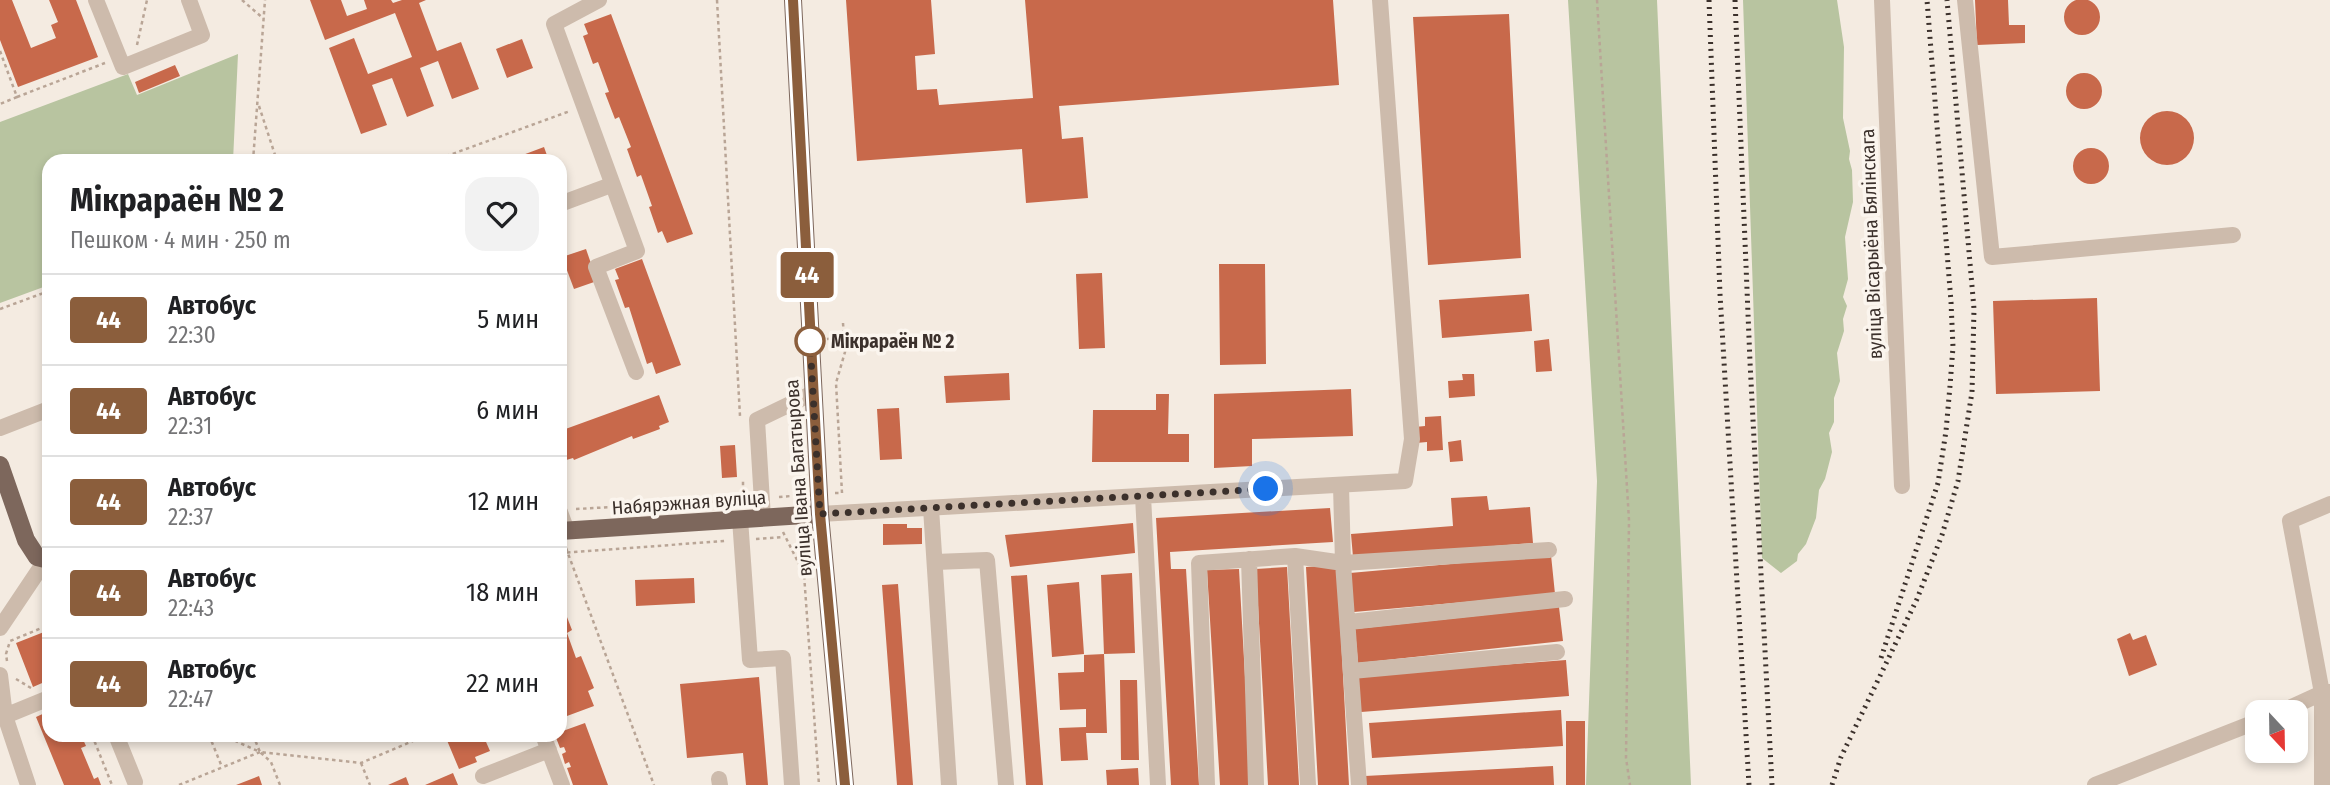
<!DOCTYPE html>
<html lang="ru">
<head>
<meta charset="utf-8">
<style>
  :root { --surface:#fff; --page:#f2f2f2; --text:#202124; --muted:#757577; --line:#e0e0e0 }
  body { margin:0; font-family:"Fira Sans Condensed",sans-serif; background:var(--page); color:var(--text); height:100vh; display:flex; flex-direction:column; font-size:26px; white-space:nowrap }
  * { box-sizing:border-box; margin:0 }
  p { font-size:23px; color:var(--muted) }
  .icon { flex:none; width:38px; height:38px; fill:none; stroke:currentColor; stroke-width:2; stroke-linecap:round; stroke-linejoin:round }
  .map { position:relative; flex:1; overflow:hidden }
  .panel { position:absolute; left:42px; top:154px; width:525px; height:588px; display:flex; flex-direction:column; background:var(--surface); border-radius:21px; box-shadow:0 4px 10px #0003 }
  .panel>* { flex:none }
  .badge { padding:0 14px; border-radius:5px; font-size:24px; line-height:46px }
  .needle { width:46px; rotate:158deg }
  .controls { position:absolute; left:2245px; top:700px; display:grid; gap:14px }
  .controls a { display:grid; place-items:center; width:63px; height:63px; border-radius:14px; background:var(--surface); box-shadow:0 4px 10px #0003; font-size:35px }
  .you { position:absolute; width:35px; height:35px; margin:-18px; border:5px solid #fff; border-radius:50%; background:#1a73e8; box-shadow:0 0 0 10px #1a73e833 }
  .map>.badge { position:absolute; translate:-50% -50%; box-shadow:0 0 0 4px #fff }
  .round { display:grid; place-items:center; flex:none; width:74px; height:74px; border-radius:21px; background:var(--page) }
  .summary { display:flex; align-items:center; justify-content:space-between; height:119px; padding:0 28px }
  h1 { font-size:33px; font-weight:700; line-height:52px }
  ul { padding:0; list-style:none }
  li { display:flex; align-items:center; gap:21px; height:91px; padding:0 28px; border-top:2px solid var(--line) }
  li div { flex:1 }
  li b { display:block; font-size:26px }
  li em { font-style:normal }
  li .badge { min-width:77px; font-weight:700; text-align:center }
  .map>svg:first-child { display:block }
  .green { fill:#b8c4a0 }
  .building { fill:#c8694b }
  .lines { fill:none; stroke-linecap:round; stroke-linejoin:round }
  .path { stroke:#b9a596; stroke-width:2.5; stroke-dasharray:3.5 3.5; stroke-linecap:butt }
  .minor { stroke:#cdbbac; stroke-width:16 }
  .major { stroke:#7d675c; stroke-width:18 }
  .rail { stroke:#3b302b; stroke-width:5; stroke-dasharray:2 5; stroke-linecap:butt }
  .line-casing { stroke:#fff; stroke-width:16 }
  .line { stroke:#8b5e3c; stroke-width:10 }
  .walk { stroke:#3b302b; stroke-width:7; stroke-dasharray:0 12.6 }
  .stop-dot { fill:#fff; stroke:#8b5e3c; stroke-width:3.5 }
  .labels { text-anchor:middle; stroke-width:7; stroke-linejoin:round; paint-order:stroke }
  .street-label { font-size:19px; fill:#3b302b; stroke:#fbf5ee }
  .stop-label { font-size:19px; font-weight:bold; fill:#3b302b; stroke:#fbf5ee; text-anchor:start }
</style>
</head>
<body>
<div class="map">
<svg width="2330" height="785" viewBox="0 0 2330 785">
  <rect width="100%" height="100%" fill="#f4ebe1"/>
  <path class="green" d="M1568,0H1657L1691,785H1586L1597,481Z
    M1743,0H1837L1844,47L1843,118L1850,151L1849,159L1852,170L1853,202L1845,237L1848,279L1843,297L1847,306L1843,319L1844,331L1837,353L1840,381L1834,398V422L1829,433L1832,452L1825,479L1819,490L1816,518L1806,544L1798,554L1797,561L1781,573L1762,558Z
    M238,54L233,161H49V285L0,303V122L128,74L137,95Z"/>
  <path class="building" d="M2064 17a18 18 0 1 1 36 0a18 18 0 1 1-36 0Z
    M0,0H12L31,48L56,38L51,25L58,22L49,0H76L98,57L18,87L0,40Z
    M310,0H341L347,16L367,9L364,0H391L393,3L402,0H426L419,3L437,51L461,42L479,89L452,99L438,61L420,68L434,106L407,117L392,78L372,85L387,125L361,134L329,48L354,38L368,74L412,57L395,13L325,40Z
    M846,0H931L935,54L915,56L917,90L937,89L939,105L1033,98L1025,0H1333L1339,85L1059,106L1062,139L1083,137L1088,198L1026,203L1022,149L857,161Z
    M1975,0H2008L2009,25H2025V43L1977,45Z
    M611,14L693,234L667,243L662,231L658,233L649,207L652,206L641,175L637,177L627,149L631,147L619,117L615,119L605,93L609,92L598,62L593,64L583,36L588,34L584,24Z
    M1509,14L1521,258L1428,265L1413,17Z
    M522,39L533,68L507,78L496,49Z
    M175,65L180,76L139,93L135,82Z
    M2066 91a18 18 0 1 1 36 0a18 18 0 1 1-36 0Z
    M2140 138a27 27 0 1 1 54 0a27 27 0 1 1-54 0Z
    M544,147L549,161H507Z
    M2073 166a18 18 0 1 1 36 0a18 18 0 1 1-36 0Z
    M586,249L597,281L574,289L562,257Z
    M642,259L681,365L656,374L652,362L647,364L629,307L625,308L615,280L619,279L615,269Z
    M1219,264H1265L1266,364L1220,365Z
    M1102,273L1105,348L1079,349L1076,274Z
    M1529,294L1532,331L1442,338L1439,300Z
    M2097,298L2100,391L1996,394L1993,301Z
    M1549,339L1552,371L1536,372L1534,341Z
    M1009,373L1010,400L946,403L944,376Z
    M1462,374H1474L1475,396L1449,398L1448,381L1463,380Z
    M1351,389L1353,436L1252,439V466L1214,468V394Z
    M1156,394H1169L1168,434H1189V462H1092L1093,410H1156Z
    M659,395L669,422L659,426L660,429L633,439L632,436L574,460L573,458L563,461L560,452V431Z
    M899,408L902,459L880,460L877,409Z
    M1441,416L1443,450L1427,451V442L1416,443L1415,427L1425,426V417Z
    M1461,440L1463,461L1450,462L1448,442Z
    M735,445L737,477L722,478L720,446Z
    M1487,496L1489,510L1530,507L1533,543L1353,557L1351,534L1453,526L1451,498Z
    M1330,508L1333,542L1170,552L1171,569H1186L1199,785H1171L1156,518Z
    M1133,523L1135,553L1010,567L1005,535Z
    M883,524H907V528H922V544L883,545Z
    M1551,555L1555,594L1354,612L1350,573Z
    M1337,565L1349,785H1318L1306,567Z
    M1287,567L1299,785H1268L1256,569Z
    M1239,569L1251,785H1220L1207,570Z
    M1132,573L1135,653L1104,654L1101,575Z
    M1027,575L1043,785H1026L1011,576Z
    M694,578L695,603L636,606L635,580Z
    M1079,582L1084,654L1052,657L1047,585Z
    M898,584L913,785H897L882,585Z
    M560,599L572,630L567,633L576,658L581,656L594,688L588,691L594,706L567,716L560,696Z
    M1559,607L1563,641L1358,663L1355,629Z
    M49,630V680L33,687L16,643Z
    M2130,633L2133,640L2146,635L2157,665L2129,676L2117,639Z
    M1104,654L1107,733H1086L1088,760L1061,761L1059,728L1086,727V709L1060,710L1058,673L1084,672V655Z
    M1566,660L1569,696L1361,712L1358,676Z
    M759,677L768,785H746L743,753L687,758L680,684Z
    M1120,680H1137L1139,760H1121Z
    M1561,710L1563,746L1372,758L1369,723Z
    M49,711V735H81L86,746L81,748L94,779L98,777L101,785H64L36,717Z
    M1566,721H1585V785H1566Z
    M585,723L608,785H573L567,768L571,767L569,762L565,764L562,754L566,752L564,747L560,748L555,735H560V732Z
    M454,735H483L490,751L475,757L477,762L459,769L446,738Z
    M1553,766L1554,785H1366L1365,776Z
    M1138,768L1139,785H1107L1106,770Z
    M453,773L458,785H425Z
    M259,776L262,785H236Z
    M406,777L409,785H388Z"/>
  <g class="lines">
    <path class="path" d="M242,0L264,19
      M717,0L740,416
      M1597,0L1629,520L1626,758L1630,785
      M137,45L147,0
      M0,51L17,97L0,104
      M17,97L105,63
      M259,106L277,161
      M253,161L265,0
      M433,161L570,111
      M0,309L49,291
      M827,339L837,338
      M835,493H842L836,383L845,352L843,323
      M779,497L803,495
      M576,509L743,500V479
      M783,532L804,574L819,785
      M756,539L784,537
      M566,548L654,785
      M560,553L725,541
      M7,661L6,654L10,641L49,625
      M16,679L31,688
      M92,735L112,785
      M209,735L222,767
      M222,735L260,752
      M253,735L260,752
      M361,763L370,785
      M179,785L260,752
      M280,785L271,762L260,752L361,763L427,735"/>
    <path class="minor" d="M96,0L123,67L202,35L189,0
      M599,0L554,24L637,251L596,267L636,372
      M1882,0L1902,486
      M1965,0L1992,257L2233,235
      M560,204L611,185
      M0,428L49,409
      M1341,485L1343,563L1359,785
      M1143,496L1158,785
      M931,508L949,785
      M560,512L567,531
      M820,514L1405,481L1412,439L1380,0
      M763,518L757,420L813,393
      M740,519L750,660L783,658L792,785
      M1295,556L1308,785
      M1249,559L1256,785
      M935,562L987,560L1006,785
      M1349,622L1565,599
      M0,628L45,561
      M1352,671L1557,652
      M0,675L5,716L28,785
      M2281,712L2322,693L2290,521L2330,504
      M5,716L49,698
      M116,735L135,782
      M543,735L562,785
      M483,776L549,750
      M719,779L720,785
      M1207,785L1199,563L1295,556L1343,563L1549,550
      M2095,785L2258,721
      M2322,785V693L2329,692"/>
    <path class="major" d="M793,0L820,514L845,785
      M0,465L26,540L37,557L49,560
      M560,531L820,514"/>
    <path class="rail" d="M1709,0L1720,294L1749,785
      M1735,0L1750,362L1772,785
      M1881,658L1938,483L1946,431L1950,386L1953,347L1951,302L1927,0
      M1832,785L1841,757L1917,599L1942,535L1958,481L1972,392L1974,309L1947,0"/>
  </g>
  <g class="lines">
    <g class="line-casing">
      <path id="line" d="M793,0L820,514L845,785"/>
    </g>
    <use href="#line" class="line"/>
    <path class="walk" d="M810,341L820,514L1266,489"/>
  </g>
  <circle class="stop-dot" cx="810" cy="341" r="14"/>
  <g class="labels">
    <g class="street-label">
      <text transform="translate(1871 244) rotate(-92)" y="7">вуліца Вісарыёна Бялінскага</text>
      <text transform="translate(798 478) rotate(-94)" y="7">вуліца Івана Багатырова</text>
      <text transform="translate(689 502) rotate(-4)" y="7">Набярэжная вуліца</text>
    </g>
    <g class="stop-label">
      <text x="831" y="348">Мікрараён № 2</text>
    </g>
  </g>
</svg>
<div class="controls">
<a><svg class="needle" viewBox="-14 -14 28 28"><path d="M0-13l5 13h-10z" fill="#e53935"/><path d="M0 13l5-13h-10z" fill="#757577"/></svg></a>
</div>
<div class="you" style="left:1266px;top:489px"></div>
<b class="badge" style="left:807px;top:275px;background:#8b5e3c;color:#fff">44</b>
<section class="panel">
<div class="summary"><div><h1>Мікрараён № 2</h1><p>Пешком · 4 мин · 250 m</p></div><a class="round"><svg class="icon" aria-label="heart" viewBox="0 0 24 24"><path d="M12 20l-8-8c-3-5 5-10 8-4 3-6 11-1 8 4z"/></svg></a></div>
<ul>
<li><span class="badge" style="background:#8b5e3c;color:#fff">44</span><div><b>Автобус</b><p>22:30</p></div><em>5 мин</em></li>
<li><span class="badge" style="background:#8b5e3c;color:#fff">44</span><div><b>Автобус</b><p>22:31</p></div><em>6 мин</em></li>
<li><span class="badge" style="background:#8b5e3c;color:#fff">44</span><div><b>Автобус</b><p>22:37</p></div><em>12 мин</em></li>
<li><span class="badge" style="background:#8b5e3c;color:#fff">44</span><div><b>Автобус</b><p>22:43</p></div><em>18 мин</em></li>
<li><span class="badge" style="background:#8b5e3c;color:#fff">44</span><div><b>Автобус</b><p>22:47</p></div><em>22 мин</em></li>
</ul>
</section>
</div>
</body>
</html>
